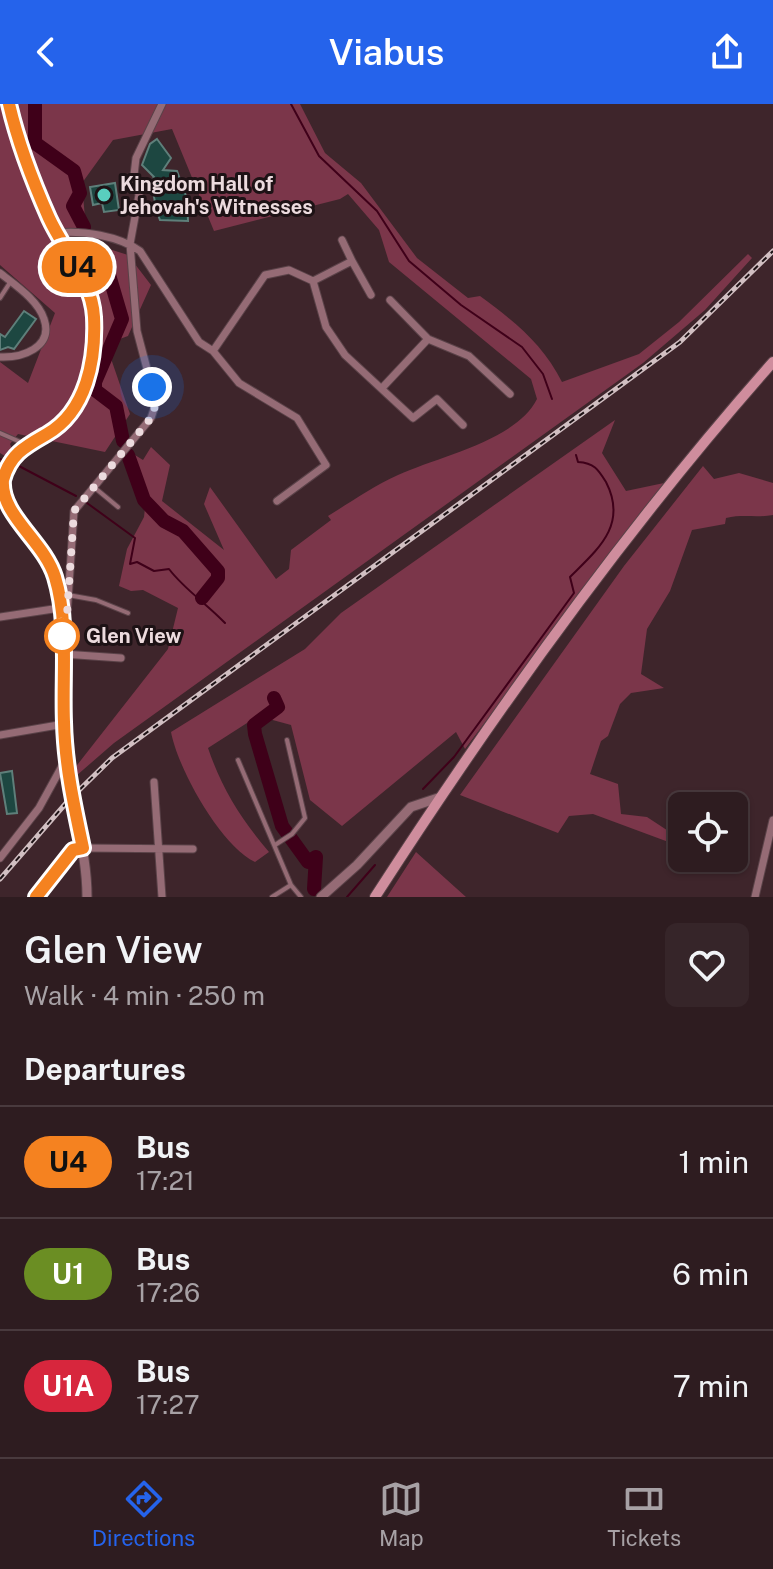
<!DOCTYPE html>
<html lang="en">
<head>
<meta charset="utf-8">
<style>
  :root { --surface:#2e1c20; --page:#362529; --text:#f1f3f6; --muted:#a7a1a5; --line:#493a3e; --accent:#2563eb }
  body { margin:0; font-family:"Public Sans",sans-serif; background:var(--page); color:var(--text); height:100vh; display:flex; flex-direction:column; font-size:30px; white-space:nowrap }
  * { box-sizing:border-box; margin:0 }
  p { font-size:26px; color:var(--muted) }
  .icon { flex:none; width:44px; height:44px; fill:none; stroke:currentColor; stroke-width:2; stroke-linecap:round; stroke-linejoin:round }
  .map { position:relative; height:793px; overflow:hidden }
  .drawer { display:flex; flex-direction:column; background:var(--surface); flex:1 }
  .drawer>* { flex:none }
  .badge { padding:0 16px; border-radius:26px; font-size:28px; line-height:52px }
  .buttons { position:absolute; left:668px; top:688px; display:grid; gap:16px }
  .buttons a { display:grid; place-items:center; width:80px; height:80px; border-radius:12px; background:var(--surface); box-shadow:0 2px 6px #0004,0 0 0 2px var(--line); font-size:40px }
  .you { position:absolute; width:40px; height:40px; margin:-20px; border:6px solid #fff; border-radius:50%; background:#1a73e8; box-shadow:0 0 0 12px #1a73e833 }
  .map>.badge { position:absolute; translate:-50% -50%; box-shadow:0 0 0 4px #fff }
  h2 { padding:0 24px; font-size:30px; line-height:72px }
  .round { display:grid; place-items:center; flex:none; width:84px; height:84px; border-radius:12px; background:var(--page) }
  .headline { display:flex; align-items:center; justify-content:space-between; height:136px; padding:0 24px }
  h1 { font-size:38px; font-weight:600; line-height:60px }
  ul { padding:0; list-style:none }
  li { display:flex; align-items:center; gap:24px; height:112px; padding:0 24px; border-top:2px solid var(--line) }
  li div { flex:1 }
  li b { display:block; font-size:30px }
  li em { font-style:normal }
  li .badge { min-width:88px; font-weight:700; text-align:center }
  header { display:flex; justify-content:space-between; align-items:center; height:104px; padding:0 24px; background:var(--accent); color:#fff; font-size:36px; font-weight:600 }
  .menu { display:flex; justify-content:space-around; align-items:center; height:112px; border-top:2px solid var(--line); background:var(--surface); font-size:22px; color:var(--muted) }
  .menu a { display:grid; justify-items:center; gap:4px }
  .menu .current { color:var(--accent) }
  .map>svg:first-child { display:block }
  .green { fill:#7b364a }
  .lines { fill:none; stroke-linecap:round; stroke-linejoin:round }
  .stream { stroke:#3f0019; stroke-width:2 }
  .river { stroke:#3f0019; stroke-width:14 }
  .building { fill:#1d4741; stroke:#5e7f7a; stroke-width:2 }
  .service-casing { stroke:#5a4248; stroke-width:6 }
  .minor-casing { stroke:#5a4248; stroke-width:9 }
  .tertiary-casing { stroke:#5a4248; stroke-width:11 }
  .secondary-casing { stroke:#5a4248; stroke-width:12 }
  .service { stroke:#956b75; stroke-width:4 }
  .minor { stroke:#956b75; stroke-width:7 }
  .tertiary { stroke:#956b75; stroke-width:9 }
  .secondary { stroke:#cf8d9d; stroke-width:10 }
  .rail-casing { stroke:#d1bfc2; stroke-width:5 }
  .rail { stroke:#1d1215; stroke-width:2; stroke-dasharray:6; stroke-linecap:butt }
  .line-casing { stroke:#fff; stroke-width:18 }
  .line { stroke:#f58220; stroke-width:12 }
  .walk { stroke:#ecdbde; stroke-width:8; stroke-dasharray:0 14.4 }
  .poi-dot { fill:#59cebe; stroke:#1d1215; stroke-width:3 }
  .stop-dot { fill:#fff; stroke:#f58220; stroke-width:4 }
  .labels { text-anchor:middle; stroke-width:6; stroke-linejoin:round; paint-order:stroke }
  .poi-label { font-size:20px; font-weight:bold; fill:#ecdbde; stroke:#1d1215; text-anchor:start }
  .stop-label { font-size:20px; font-weight:bold; fill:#ecdbde; stroke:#1d1215; text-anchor:start }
</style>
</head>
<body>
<header><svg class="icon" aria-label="back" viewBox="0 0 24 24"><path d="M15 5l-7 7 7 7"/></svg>Viabus<svg class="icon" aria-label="share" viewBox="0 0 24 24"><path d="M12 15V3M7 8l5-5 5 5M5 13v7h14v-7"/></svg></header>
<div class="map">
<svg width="773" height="793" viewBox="0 0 773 793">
  <rect width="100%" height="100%" fill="#3e252b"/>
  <path class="green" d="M0,0H300L325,49L361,79L417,154L468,194L480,192C514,217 543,240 562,278L639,250L679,218L748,150L752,154L705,206L643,259L114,639L76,672L74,665L168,545L178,504L143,486L131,487L119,482L127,445L144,413L145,404L126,355L130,348L143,356L151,343L170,361L162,397L224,446L204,400L210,383L276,475L289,465L291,446L331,416L328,412C351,398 373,382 398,371C439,352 516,337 537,295L531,275L389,158L379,126L348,90L340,95L214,127L172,25L113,36L82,79L87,138L128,151L151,181L128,232L106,240L130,310L105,348L18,330L10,340L12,345L8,354L0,349V258L28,279L55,209L0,161Z
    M615,316L602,349L626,387L664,379L465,645L456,628L342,722L310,696L291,621L258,612L208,644C222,685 241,715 269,748L255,758C220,741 178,665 171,628L305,545L341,509Z
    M703,362L714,375L739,369L773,379V411C756,414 743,410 726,414L725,420L692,426L670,487L647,525L641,570L664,584L631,589L620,600L608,632L601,637L590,670L618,680L621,710L647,713L682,736V743L593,710L569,712L558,729L460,691L624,462Z
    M416,748L466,793H387Z"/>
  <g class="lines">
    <path class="stream" d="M291,0L319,52L377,107L409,157L461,201L522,243L543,270L552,295
      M0,355L4,356
      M17,361L76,392
      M87,399L135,434L130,460L137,458L154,467L169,465C185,486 206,499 225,519
      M423,685L454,653L574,489L570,473C598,445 628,421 606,378C598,365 594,359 578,358L576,351
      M347,793L375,761"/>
    <path class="river" d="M35,0V39L74,67L80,89L73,102L84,123
      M94,138L107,164L122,215L95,278V286L116,302L123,337
      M128,351L144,396L164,417L183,427L218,467V474L202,494
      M274,594L278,603L254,621L255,630L282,722L308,758L316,753L314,785"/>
  </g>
  <path class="building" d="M157,35L171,54L163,66L177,67L187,95L188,117L160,116L157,108L151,78L154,73L142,61L150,40Z
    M115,79L119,106L104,108L102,99L93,101L90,83Z
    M24,207L36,215L14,245L8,243L0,246V230L5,233Z
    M12,667L17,709L7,710L0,669Z"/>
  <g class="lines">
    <g class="service-casing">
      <path id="service" d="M0,194L11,177
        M0,329L25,340
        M95,384L118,403
        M68,491L96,496L128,509
        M238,656L291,781L301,793
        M275,741L292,730L305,714L287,636
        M272,793L291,781"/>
    </g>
    <g class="minor-casing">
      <path id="minor" d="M57,129C82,126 119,132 140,147L199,238L213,247L239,279L297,314L326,361L277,397
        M342,136L352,157
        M0,169C15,181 38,196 44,215C54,244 21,254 0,253
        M313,177L352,157L371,191
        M390,196L428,235
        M213,247L265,171L289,166L313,177L326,223L345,251L413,314L437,295L463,321
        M382,284L428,235L469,252L510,290
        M0,513L60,504
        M63,515L67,511L74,407L151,314L156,299L137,227L130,140L139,91L134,71L136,54L162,0
        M63,550L121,554
        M0,631L64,620
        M154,678L162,793
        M83,744L193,745
        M0,754L39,704L67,653
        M755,793L773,716"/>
    </g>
    <g class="tertiary-casing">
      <path id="tertiary" d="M10,0C18,39 33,79 49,115C79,180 113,206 85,285C66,334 1,334 2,388C2,415 45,440 55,474C72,530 61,597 67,655C71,702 87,746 87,793
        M36,793L73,746L83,744
        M321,793L357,761L411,703L441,693"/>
    </g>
    <g class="secondary-casing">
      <path id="secondary" d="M375,793C495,607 626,424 773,258"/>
    </g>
    <use href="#service" class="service"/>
    <use href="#minor" class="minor"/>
    <use href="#tertiary" class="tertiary"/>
    <use href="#secondary" class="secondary"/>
    <g class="rail-casing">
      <path id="rail" d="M0,775L67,698L112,654L680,238L773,147"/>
    </g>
    <use href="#rail" class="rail"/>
  </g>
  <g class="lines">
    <g class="line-casing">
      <path id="line" d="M9,0C18,39 33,78 49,114C64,147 92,176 94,213C96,255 87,307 47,330C26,342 10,350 3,376C0,411 44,437 55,473C69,519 62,571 64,618C65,661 74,702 83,744L73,746L36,793"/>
    </g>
    <use href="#line" class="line"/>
    <path class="walk" d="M62,532L61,517L67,511L74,407L151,314L156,299L152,283"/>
  </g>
  <circle class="poi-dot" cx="104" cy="91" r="8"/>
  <circle class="stop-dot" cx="62" cy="532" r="16"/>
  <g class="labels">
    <g class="poi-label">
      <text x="120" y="87">Kingdom Hall of<tspan x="120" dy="23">Jehovah's Witnesses</tspan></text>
    </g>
    <g class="stop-label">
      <text x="86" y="539">Glen View</text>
    </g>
  </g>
</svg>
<div class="buttons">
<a><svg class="icon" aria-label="locate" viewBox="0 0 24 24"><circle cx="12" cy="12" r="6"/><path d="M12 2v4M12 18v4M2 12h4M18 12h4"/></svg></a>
</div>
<div class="you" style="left:152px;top:283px"></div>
<b class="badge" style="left:77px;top:163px;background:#f58220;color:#111">U4</b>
</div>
<section class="drawer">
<div class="headline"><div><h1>Glen View</h1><p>Walk · 4 min · 250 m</p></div><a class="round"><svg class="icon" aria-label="heart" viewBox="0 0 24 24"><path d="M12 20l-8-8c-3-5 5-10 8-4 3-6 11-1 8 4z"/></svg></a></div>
<h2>Departures</h2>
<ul>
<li><span class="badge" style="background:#f58220;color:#111">U4</span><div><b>Bus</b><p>17:21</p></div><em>1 min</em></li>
<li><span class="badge" style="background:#6b8e23;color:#fff">U1</span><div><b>Bus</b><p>17:26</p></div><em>6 min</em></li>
<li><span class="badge" style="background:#d7263d;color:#fff">U1A</span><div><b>Bus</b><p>17:27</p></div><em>7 min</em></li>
</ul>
</section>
<nav class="menu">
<a class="current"><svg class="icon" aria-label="directions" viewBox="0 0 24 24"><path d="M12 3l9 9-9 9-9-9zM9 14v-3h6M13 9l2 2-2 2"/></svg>Directions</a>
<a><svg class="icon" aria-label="map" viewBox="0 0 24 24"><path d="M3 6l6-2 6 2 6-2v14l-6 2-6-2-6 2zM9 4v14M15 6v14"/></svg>Map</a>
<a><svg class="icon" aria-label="tickets" viewBox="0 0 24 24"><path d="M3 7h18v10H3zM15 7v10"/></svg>Tickets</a>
</nav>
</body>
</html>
